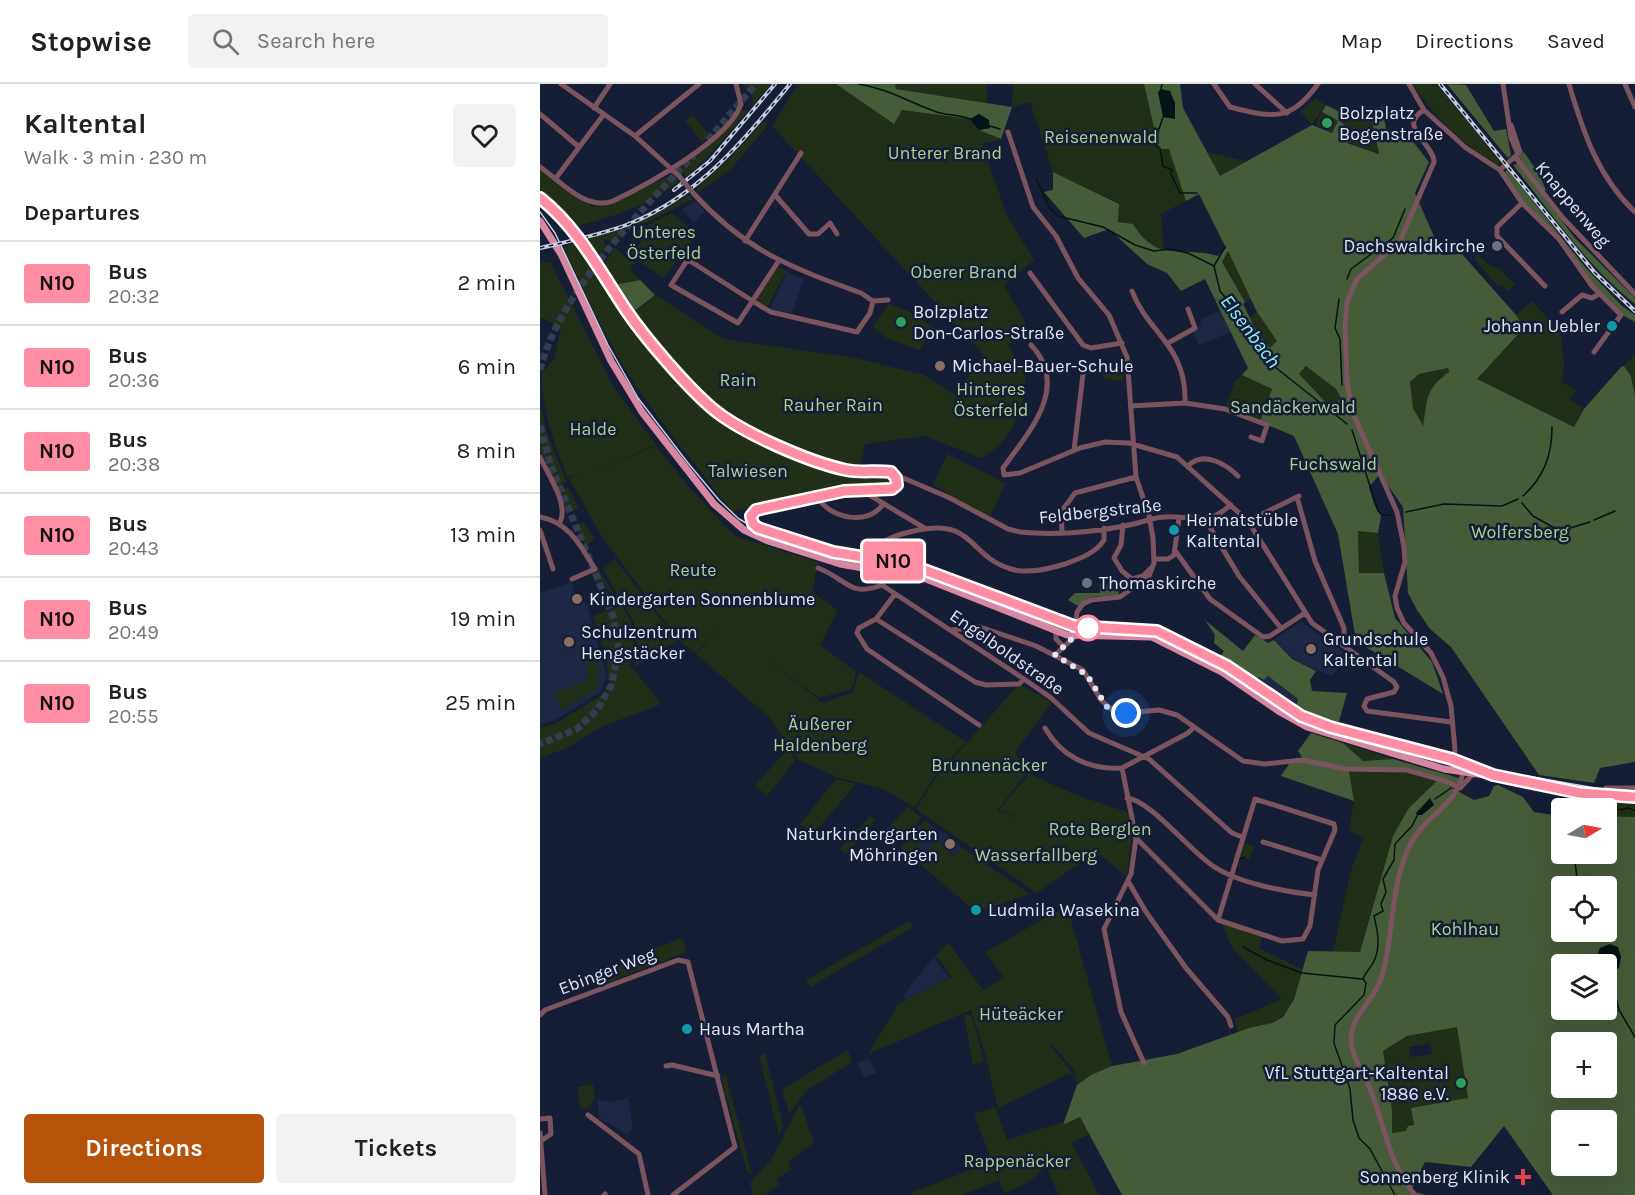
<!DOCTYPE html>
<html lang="en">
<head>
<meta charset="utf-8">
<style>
  :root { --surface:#fff; --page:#f2f2f2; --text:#202124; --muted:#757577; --line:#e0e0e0; --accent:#b45309 }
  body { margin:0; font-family:Karla,sans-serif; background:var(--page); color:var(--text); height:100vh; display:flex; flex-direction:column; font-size:22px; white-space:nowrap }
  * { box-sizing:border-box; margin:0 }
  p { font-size:20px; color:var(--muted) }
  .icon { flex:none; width:33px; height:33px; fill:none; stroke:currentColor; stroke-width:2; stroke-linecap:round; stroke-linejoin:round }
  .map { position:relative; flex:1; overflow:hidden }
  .drawer { display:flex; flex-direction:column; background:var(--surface); width:540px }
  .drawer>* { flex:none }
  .badge { padding:0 12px; border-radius:4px; font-size:21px; line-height:39px }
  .needle { width:39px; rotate:80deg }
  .tools { position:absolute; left:1011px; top:714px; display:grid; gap:12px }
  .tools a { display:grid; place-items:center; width:66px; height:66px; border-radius:6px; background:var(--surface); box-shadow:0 6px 24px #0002; font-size:30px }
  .you { position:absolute; width:30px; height:30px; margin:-15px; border:4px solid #fff; border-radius:50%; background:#1a73e8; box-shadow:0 0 0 9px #1a73e833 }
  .map>.badge { position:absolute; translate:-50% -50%; box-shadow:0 0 0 3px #fff }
  h2 { padding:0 24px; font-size:22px; line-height:54px }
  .round { display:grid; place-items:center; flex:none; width:63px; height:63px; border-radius:6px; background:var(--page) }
  .head { display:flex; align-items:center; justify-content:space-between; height:102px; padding:0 24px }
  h1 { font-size:28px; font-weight:700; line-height:45px }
  .cta { display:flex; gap:12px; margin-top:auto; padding:12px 24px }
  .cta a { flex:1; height:69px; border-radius:6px; background:var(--accent); color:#fff; font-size:24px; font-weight:700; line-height:69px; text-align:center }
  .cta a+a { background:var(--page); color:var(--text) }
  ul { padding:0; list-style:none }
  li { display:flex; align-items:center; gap:18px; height:84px; padding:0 24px; border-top:2px solid var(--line) }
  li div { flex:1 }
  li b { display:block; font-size:22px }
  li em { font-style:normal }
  li .badge { min-width:66px; font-weight:700; text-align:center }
  header { display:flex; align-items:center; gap:36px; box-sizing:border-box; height:84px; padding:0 30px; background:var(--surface); border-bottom:2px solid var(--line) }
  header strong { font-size:28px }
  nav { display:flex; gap:33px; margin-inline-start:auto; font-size:21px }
  .search { width:420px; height:54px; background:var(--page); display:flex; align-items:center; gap:15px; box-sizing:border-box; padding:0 21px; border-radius:6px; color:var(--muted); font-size:22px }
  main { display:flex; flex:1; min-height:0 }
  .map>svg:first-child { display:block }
  .built { fill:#1e2744 }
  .green { fill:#212f18; fill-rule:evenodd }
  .forest { fill:#465b38; fill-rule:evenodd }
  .water { fill:#041416 }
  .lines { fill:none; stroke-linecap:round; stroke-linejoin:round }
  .stream { stroke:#041416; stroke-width:1.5 }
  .major-tunnel { stroke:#343c52; stroke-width:7; stroke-dasharray:7 3.5; stroke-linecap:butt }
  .minor { stroke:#7b5460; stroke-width:5 }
  .major { stroke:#d787a2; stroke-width:7 }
  .tram { stroke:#c5ccdd; stroke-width:1.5 }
  .rail-casing { stroke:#c5ccdd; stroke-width:4 }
  .rail { stroke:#161e35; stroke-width:1.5; stroke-dasharray:4.5; stroke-linecap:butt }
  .minor-bridge { stroke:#7b5460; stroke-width:5 }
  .line-casing { stroke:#fff; stroke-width:14 }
  .line { stroke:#ff8ea5; stroke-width:9 }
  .walk { stroke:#e0e6f6; stroke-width:6; stroke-dasharray:0 10.8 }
  .leisure-dot { fill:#2e9e5b; stroke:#161e35; stroke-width:2 }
  .worship-dot { fill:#6b7280; stroke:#161e35; stroke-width:2 }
  .culture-dot { fill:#0f9aa8; stroke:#161e35; stroke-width:2 }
  .education-dot { fill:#8d6e63; stroke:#161e35; stroke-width:2 }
  .stop-dot { fill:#fff; stroke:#ff8ea5; stroke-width:3 }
  .health-dot { fill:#e0444e; stroke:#161e35; stroke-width:2 }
  .labels { text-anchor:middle; stroke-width:5; stroke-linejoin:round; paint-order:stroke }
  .poi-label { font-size:18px; fill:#e0e6f6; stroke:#161e35; text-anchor:start }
  .park-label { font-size:18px; fill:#acd195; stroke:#161e35 }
  .street-label { font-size:18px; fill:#e0e6f6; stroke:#161e35 }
  .water-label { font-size:20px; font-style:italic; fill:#90eef9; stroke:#161e35 }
</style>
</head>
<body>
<header>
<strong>Stopwise</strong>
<div class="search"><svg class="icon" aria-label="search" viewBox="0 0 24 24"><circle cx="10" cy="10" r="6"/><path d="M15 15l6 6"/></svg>Search here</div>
<nav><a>Map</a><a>Directions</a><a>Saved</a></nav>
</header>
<main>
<section class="drawer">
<div class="head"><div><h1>Kaltental</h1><p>Walk · 3 min · 230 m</p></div><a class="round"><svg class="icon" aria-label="heart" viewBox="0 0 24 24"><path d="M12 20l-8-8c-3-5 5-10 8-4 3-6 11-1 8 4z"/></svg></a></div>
<h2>Departures</h2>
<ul>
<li><span class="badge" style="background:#ff8ea5;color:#111">N10</span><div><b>Bus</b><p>20:32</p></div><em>2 min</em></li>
<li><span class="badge" style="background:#ff8ea5;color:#111">N10</span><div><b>Bus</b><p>20:36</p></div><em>6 min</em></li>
<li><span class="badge" style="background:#ff8ea5;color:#111">N10</span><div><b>Bus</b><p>20:38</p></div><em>8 min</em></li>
<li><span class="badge" style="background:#ff8ea5;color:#111">N10</span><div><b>Bus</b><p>20:43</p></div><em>13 min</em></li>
<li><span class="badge" style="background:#ff8ea5;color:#111">N10</span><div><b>Bus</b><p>20:49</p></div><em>19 min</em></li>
<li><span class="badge" style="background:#ff8ea5;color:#111">N10</span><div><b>Bus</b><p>20:55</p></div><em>25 min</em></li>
</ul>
<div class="cta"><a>Directions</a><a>Tickets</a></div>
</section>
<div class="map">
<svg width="1095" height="1111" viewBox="0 0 1095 1111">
  <rect width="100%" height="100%" fill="#161e35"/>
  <path class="built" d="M156,117L165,127L154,139L142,125Z
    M247,188L264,195L252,229L230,225Z
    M680,227L691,248L659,261L653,248L661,241V235Z
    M31,498L34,509L38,508L48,525L67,591L61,608L15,636L0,640V509Z
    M761,538L809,571L792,592L758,578L734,556Z
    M728,592L758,615L756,624L716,596L719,593L724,596Z
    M394,743L412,754L422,764L416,773L397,757L379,779L369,771Z
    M394,873L409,894L366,916L364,913L370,902Z
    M329,974L336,989L324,994L317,979Z
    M88,1014L93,1043L88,1051L59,1034L57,1015L70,1018Z"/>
  <path class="green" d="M203,0H231L214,21L212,12Z
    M258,0H296L354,40L362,26L430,35L439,46L461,55L442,60L467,132L494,176L464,201L486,240L468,262C473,270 484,282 485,291C488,322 469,361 441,374L385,352L325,360L319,390L351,392V401L192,427C155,380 116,334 84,283C61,245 43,204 24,164L36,159L90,232L116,211L183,255L315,274L384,291L416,312L443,270L232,42Z
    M355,0H447V19L355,5Z
    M473,0H604L619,65L629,64L646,117L621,130L624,167L604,157L593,140L578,138L579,119L513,88L490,18L472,23Z
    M872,0H896L963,81H953C921,57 894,33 872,0Z
    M775,14L785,21L772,41L761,28Z
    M840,23L832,35L838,69L808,58L814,49L801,38L800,28L813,26L814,30H817L818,26Z
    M202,26H209L170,71L146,93L139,83L192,38Z
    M781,29L798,37L792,49L776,41Z
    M153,31L170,52L162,58L145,37Z
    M224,37L228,41L190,86L159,108L156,104L189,75Z
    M667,68L705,77L680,92Z
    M0,85L53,123L81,116L129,92H134L139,98C106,122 73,133 33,143L24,131L0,110Z
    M149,111L152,115L112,136L83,148L74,158L62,154L68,165L56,173L45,155L109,134Z
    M132,129L157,152L123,194L89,170L102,158L92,149Z
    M75,163L89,177L96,178L90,185L100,196L74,201L63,183Z
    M688,167L711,215L705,218L682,178Z
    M938,171L947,180L960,185L975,201L968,207L961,200L958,202L934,175Z
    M10,178L75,305L116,361L47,391L116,362L149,403L195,452L278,478L272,508L298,526L280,561L316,588L312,605L279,614L221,570L283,619L313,608L319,588L426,658L393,695L375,724L344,705L299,694L258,676L230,634L156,570L183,539L155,569L139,557L61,451L29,394L47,388L28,393C14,359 2,326 2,289L14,275L21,243L0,233V179Z
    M238,183L247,187L227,223L219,218L217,214Z
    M993,217L1021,251L1024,283L1022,298L1036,307L1030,315L1044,325L1034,343L937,295L984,245L976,231Z
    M348,220L373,229L394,244L379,266L348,255L333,243Z
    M717,228L737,257L729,265L710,233Z
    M1095,270V312L1091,292L1084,282Z
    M585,279L583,298L563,294L561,284Z
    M766,282L796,305L801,314L791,325L759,291Z
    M908,284L909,288C889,302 884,318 884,343L873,324L870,298L879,290Z
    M702,291L732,305L720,338L685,325L694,299Z
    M2,327L7,349L26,397L18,404L0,367V328Z
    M407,370L465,399L450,434L393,401Z
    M28,403L39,424L27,430L19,407Z
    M43,438L55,455L46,461L35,443Z
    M818,446L838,449L844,489H819Z
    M75,475L137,557L95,582L97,560L94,538L63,485Z
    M58,485L90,535L94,562L90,581L121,620L59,644L27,664L0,674V644L17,639L63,610L69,598L67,578L53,532L79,523L63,497L56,499L52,489Z
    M56,575C59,587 62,596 54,607L21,626L15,608L42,599L48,594L45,580Z
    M479,600L512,619L475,668L487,688L457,727L480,734L459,726L489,690L536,711L587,728L592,749L587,793L560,770H553L497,809L376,725L395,695Z
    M803,659L853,675L823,677Z
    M248,665L255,676L227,712L215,701Z
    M809,686L866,688L898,696L853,752L820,868H793L811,786L824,753L809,747L814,717Z
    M296,695L316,700L274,749L260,740Z
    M1065,718L1095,720V733L1067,732Z
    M368,722L381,734L365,755L350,742Z
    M330,732L335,736L306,770L300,765Z
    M385,736L394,743L369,771L360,764Z
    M397,757L415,773L422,764L490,810L436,828L379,779Z
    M704,759L714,762L710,775L700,773Z
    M527,822L572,982L551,991L537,1001L534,986L511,959L510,961C519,974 531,983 536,998L530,989L458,1024L445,970L431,926L328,970L358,920L412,893L396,871L408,859L443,906L464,894L445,868Z
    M369,837L373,843L270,903L266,896Z
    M682,839L721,853L720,865L762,885C756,906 752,931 730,940C719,944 708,944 698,949L695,935L742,915L692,864Z
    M143,854L146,868L69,898L66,882Z
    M424,931H430L433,936L444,977L433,981Z
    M917,943L928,1015L871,1024L874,1041L866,1047L851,1049L852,1026L843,967L867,952ZM890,959L892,970L870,973L869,963Z
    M308,966L312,978L266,1007L249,1030L242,1005Z
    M225,969L243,1042L239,1051L219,972Z
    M186,991L212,1090L207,1087L181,994Z
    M53,1000L55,1013L50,1023L41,1025L37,1003Z
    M259,1021H261L274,1059L248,1078L251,1085L237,1095L239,1101L224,1111H213L210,1099L231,1076Z
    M455,1023L467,1056L522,1038L523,1041L540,1033L549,1050L532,1059L559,1111H519L506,1083L486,1100L464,1109L459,1096L422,1111H373L372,1108L452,1078L434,1030Z"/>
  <path class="forest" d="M296,0H355L356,5L472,23L461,55L439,46L450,44L439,30L430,35L362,26L354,40Z
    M604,0H640L643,24L680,92L772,41L792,49L798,37L782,28L786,21L800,28L801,38L813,49L807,59L839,70L832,36L842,22L847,50L874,59L889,78L875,109L902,171L922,170L976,231L984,244L937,295L1034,343L1044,325L1081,283L1084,282L1091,292L1095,312V678L1060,684L1054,699L999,691L911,563L890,545L877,526L868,509L863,423L840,390L829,403L834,420L841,432L838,449L818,447L819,489H844L855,534L892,578L903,610L816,557L798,450L754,352L720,338L732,305L702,291L708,284L665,195L641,207L627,189L607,180L569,145L544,154L504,108L513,106V88L579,120L578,138L593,140C618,180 639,161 678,172L686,164L659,110L646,117L629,65H619ZM688,167L717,228L737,257L730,264L718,250L703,220L705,218L682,178ZM766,282L796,305L801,314L791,324L759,290ZM908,284L909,288C885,305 887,316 883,342L873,324L870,298L879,290Z
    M907,0L926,1L954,47L966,45L971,71L968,74Z
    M984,68L999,90L1006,106L1003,108L977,74Z
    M978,79L1035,154L1095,214V220C1047,182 1011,129 973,81Z
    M967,85L1046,184L1082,222L1095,231V238L1081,230L1055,203L1020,155L983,119L964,90Z
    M100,196L115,211L93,228L74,201Z
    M560,500L578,501L579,511L551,513L538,522L528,516L535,509H560Z
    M665,536L703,567L715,551L728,559L734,556L752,575L776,587L770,596L772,607L807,609L798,641L756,624L758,615L728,592L724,596L719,593L716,596L680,573L684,567L674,559L675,551Z
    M771,649L803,659L823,677L853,675L919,694L917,700L869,684L809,687L814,717L741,692L751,677L763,674L758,667Z
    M898,696L934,716L949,712L954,702L958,701L983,713L994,728L1021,732L1022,770H1066L1067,732L1095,733V1111H1013L964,1042L931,1083L885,1078L871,1107L887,1111H582L540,1033L523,1041L537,1001L551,991L572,982L637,970L709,944L732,939L743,933L754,915L768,867L820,868L853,752L869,724ZM1022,802H1066V848H1022ZM1022,880H1066V926H1022ZM917,943L928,1014L871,1024L874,1041L868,1042L866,1047L852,1049V1026L843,967L867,952ZM1022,958H1066V1004H1022ZM1022,1036H1066V1082H1022Z"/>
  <path class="water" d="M621,5L630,7L635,19V35L623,33L618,8Z
    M439,30L449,36L450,44L439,46L430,35Z
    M890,714L894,721L882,731H877L876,729Z
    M1070,860L1078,863L1081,873L1079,884L1070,888L1057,872L1060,864Z"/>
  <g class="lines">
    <path class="stream" d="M318,0C346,4 367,17 394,27C406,32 418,30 430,35
      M621,5L622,0
      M623,33L614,60L620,64L623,82L632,86L631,90L640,109H657
      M450,42L460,45
      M496,94L509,123L518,132L563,143L595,161L614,167L630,165L648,169L674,182
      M685,163L674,182L680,207L718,254L735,283L807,340
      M807,195L811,185L853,154L865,125
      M799,215L795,244L800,255L802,301
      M812,346L838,427L843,431H850
      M983,412C1004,393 1012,371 1012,343
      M982,419L993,432L1020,447L1050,438
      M866,428L904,420L962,422L978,415
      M1054,436L1075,427
      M895,715L911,704
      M1057,724L1074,722L1080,726L1088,724L1095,726
      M1034,770L1038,802
      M699,775L705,773
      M697,787V779
      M1060,848L1064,853
      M703,863L727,876L762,889L822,895
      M1070,888L1079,926L1095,953
      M855,1111L830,1065L819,1054L813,1036L810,1005L794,959L795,941L824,911L826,899L823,895C825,889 830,885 833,879C841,865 838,848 834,832L843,827L841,820L846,808L843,795L854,776L855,760L872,742L878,730"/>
    <path class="major-tunnel" d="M168,56L216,0
      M0,286C19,209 100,128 154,71
      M0,342L11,382L73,532L79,566L71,602L57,626L37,645L0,660"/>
    <path class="minor" d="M21,0L95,52L139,92
      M674,0L690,23C732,34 750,38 778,0
      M715,0L747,29
      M869,0L884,26L926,64L960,86L982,119L1019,155L1052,202L1081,231L1054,268
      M963,0L971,54L978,70
      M1029,0C1043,48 1058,93 1095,128
      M1085,0L1095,23
      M54,24L70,0
      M884,26C856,42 894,60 894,78L860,157L817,195L807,218L805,241L807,298L812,327L857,428L864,463L865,478L855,512L857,524L864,539L891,569L903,593L911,622L915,666L912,679L916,687
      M0,30L39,63
      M468,48L493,123L516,152L538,194L569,231L587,273L596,393L609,431L613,454L614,479L609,492L580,513L551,516L543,520L537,528L535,546L529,551
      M95,52L159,0
      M975,73L1023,134L1095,210
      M0,83C22,98 45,127 73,117C107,101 190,55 201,20L196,0
      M960,86L980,68L971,41
      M16,94L64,30
      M155,111C206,167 252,184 321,209L333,217L348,216
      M236,112L269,150H278L290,139L297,150
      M982,119L957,143V152L1005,202
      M205,157L261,69
      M238,178L198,239L131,201L146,178L150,177L208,214C216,219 223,224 231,228L317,248L330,229L333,217
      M490,189L543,261L551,264L582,259
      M592,207C608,250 647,261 645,319
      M1022,228L1042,211L1052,214L1059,210
      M628,259L655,244L648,225
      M491,261C531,303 488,349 463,384L464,391L480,389L540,364L565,358L589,359L637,373L708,437L772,539L854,598L857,603L854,608L827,615L824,622L827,627L911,638
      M591,322L645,319L685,325L727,341L722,357L711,353
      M534,366L543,290
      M0,373C8,391 29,420 20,438
      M649,381C664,367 686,380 698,392
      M354,390L410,414L468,445L480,448C522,452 573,447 612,435C631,429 653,437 672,433C679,431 685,425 691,421
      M321,406L386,445
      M757,413L775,477L804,544V560
      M278,414C291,435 329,442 343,420
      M0,433C30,439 40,461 55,485L32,495
      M667,433L668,440L699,492L741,544
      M708,437L759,412
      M583,441L581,461L574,474L582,487L592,495L603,492L612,483
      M564,444V456C556,469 539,475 525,480C508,485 488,490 471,485C428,472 435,435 378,446C365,449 350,452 340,461L337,480L342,501L484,595L510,613L549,649L609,675L692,749L702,753
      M0,446L13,485
      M522,447L521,428L535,409L596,393
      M636,468L670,515L723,553L730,552L765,529
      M614,475H628L634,471L639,434
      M278,484C306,494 309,514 342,501
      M355,510L336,535L319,544L317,549L327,565L439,641
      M336,535L435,598L446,601L479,600L484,595
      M410,546L440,543L496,562L543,586L561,616L571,625L586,629L619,626L637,631L703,677L725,680L762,676L806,685L867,686L902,696L920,704
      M516,547V555L523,562
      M515,571L544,544
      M505,644C521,672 548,686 582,684L648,649L654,643
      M582,684L596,754L591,790L564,845L581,928L604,979
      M921,703L933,690
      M1066,704H1095
      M587,714C610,716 651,768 673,782C698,799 745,808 775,811
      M596,754L678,836L742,857L763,855L770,842L778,786L795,746L794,740L715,715L678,836
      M723,758L782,776
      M588,797L606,828L646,884L688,933L691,942
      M0,931L5,926L138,876L148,878L195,1063L133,1111
      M126,982L132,981L178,992
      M48,1031L99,1070L108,1111
      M0,1035L10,1034L11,1050L1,1057
      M0,1049L5,1111
      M64,1111L65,1110
      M875,1111C849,1081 845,1043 831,1007C825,991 812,974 811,956C811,930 835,917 842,892C854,851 850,803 869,763C884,730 916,725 923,688L926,687"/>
    <path class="major" d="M0,114L17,129L39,154L93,237L174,326L224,354L283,379L313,388H351L356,394L357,401L353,405L304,407L216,426L211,432L213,440L218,444L293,469L371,481L534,542L617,547L687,582L761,631L790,643L912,675L953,691L1040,709L1095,713
      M0,137L21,170L71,277L102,328L174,420L204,446L228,457L300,480L386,495L527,551L612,553L682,588L740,628L767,643L904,685L945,691"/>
    <path class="tram" d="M0,128L15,149L68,261L98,314L148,379L179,416L199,435L228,451L296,473L376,486L527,545L549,548L597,546L618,550L688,585L752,630L788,645L912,679L1061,705L1095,707"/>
    <g class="rail-casing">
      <path id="rail" d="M900,0L1055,189L1095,227
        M134,106L170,77L235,0
        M0,164C30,157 60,151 89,140C159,112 204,56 250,0"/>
    </g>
    <use href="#rail" class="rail"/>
    <path class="minor-bridge" d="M139,92L155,111"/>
  </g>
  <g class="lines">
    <g class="line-casing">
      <path id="line" d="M0,114C37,143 60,187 86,226C105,254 147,303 173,325C202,349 269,378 306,386C321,389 336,386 351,388L356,394L357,401L352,405L304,407L216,426L211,432L213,440L218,444L293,468L371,481L534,542L617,547L687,582L761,632L790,643L912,675L953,691L1040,709L1095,713"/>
    </g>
    <use href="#line" class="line"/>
    <path class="walk" d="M548,544L542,545L515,571L547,591L567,623L586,629"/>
  </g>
  <g class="leisure-dot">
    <circle cx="787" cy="39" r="6"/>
    <circle cx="361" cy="238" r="6"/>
    <circle cx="921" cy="999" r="6"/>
  </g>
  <g class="worship-dot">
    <circle cx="957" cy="162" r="6"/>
    <circle cx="547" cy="499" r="6"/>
  </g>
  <g class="culture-dot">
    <circle cx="1072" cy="242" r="6"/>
    <circle cx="634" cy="446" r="6"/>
    <circle cx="436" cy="826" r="6"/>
    <circle cx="147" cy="945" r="6"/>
  </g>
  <g class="education-dot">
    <circle cx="400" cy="282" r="6"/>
    <circle cx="37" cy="515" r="6"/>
    <circle cx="29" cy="558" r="6"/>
    <circle cx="771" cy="565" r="6"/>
    <circle cx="410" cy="760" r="6"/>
  </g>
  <circle class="stop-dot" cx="548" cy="544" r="12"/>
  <path class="health-dot" d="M980 1084h6v6h6v6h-6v6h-6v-6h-6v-6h6z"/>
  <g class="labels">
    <g class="poi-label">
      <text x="799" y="35">Bolzplatz<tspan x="799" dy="21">Bogenstraße</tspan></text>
      <text x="945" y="168" text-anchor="end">Dachswaldkirche</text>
      <text x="373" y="234">Bolzplatz<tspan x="373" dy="21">Don-Carlos-Straße</tspan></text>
      <text x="1060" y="248" text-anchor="end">Johann Uebler</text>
      <text x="412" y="288">Michael-Bauer-Schule</text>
      <text x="646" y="442">Heimatstüble<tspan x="646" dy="21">Kaltental</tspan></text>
      <text x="559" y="505">Thomaskirche</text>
      <text x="49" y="521">Kindergarten Sonnenblume</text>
      <text x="41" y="554">Schulzentrum<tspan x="41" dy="21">Hengstäcker</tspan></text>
      <text x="783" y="561">Grundschule<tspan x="783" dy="21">Kaltental</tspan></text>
      <text x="398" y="756" text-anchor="end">Naturkindergarten<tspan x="398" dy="21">Möhringen</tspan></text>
      <text x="448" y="832">Ludmila Wasekina</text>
      <text x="159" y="951">Haus Martha</text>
      <text x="909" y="995" text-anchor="end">VfL Stuttgart-Kaltental<tspan x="909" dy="21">1886 e.V.</tspan></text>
      <text x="970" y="1099" text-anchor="end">Sonnenberg Klinik</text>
    </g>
    <g class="park-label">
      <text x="561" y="59">Reisenenwald</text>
      <text x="405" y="75">Unterer Brand</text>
      <text x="124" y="154">Unteres<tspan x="124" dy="21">Österfeld</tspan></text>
      <text x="424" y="194">Oberer Brand</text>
      <text x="198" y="302">Rain</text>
      <text x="451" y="311">Hinteres<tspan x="451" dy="21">Österfeld</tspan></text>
      <text x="293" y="327">Rauher Rain</text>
      <text x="753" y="329">Sandäckerwald</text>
      <text x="53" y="351">Halde</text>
      <text x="793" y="386">Fuchswald</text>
      <text x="208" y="393">Talwiesen</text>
      <text x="980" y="454">Wolfersberg</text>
      <text x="153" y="492">Reute</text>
      <text x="280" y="646">Äußerer<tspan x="280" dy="21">Haldenberg</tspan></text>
      <text x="449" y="687">Brunnenäcker</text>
      <text x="560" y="751">Rote Berglen</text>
      <text x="496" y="777">Wasserfallberg</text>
      <text x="925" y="851">Kohlhau</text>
      <text x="481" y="936">Hüteäcker</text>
      <text x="477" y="1083">Rappenäcker</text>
    </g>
    <g class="street-label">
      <text transform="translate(1033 120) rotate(50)" y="6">Knappenweg</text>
      <text transform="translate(560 427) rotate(-6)" y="6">Feldbergstraße</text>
      <text transform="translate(467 568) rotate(35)" y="6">Engelboldstraße</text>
      <text transform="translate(67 887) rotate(-21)" y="6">Ebinger Weg</text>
    </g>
    <g class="water-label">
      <text transform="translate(711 247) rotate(53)" y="7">Elsenbach</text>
    </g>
  </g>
</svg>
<div class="tools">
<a><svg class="needle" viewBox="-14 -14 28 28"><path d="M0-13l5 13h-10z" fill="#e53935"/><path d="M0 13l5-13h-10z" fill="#757577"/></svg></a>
<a><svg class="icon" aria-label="locate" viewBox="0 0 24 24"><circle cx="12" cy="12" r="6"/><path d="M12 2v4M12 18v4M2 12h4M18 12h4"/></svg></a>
<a><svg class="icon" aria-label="layers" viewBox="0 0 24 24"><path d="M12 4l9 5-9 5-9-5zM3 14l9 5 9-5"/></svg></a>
<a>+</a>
<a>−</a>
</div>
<div class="you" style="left:586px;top:629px"></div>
<b class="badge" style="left:353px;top:477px;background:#ff8ea5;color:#111">N10</b>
</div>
</main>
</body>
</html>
